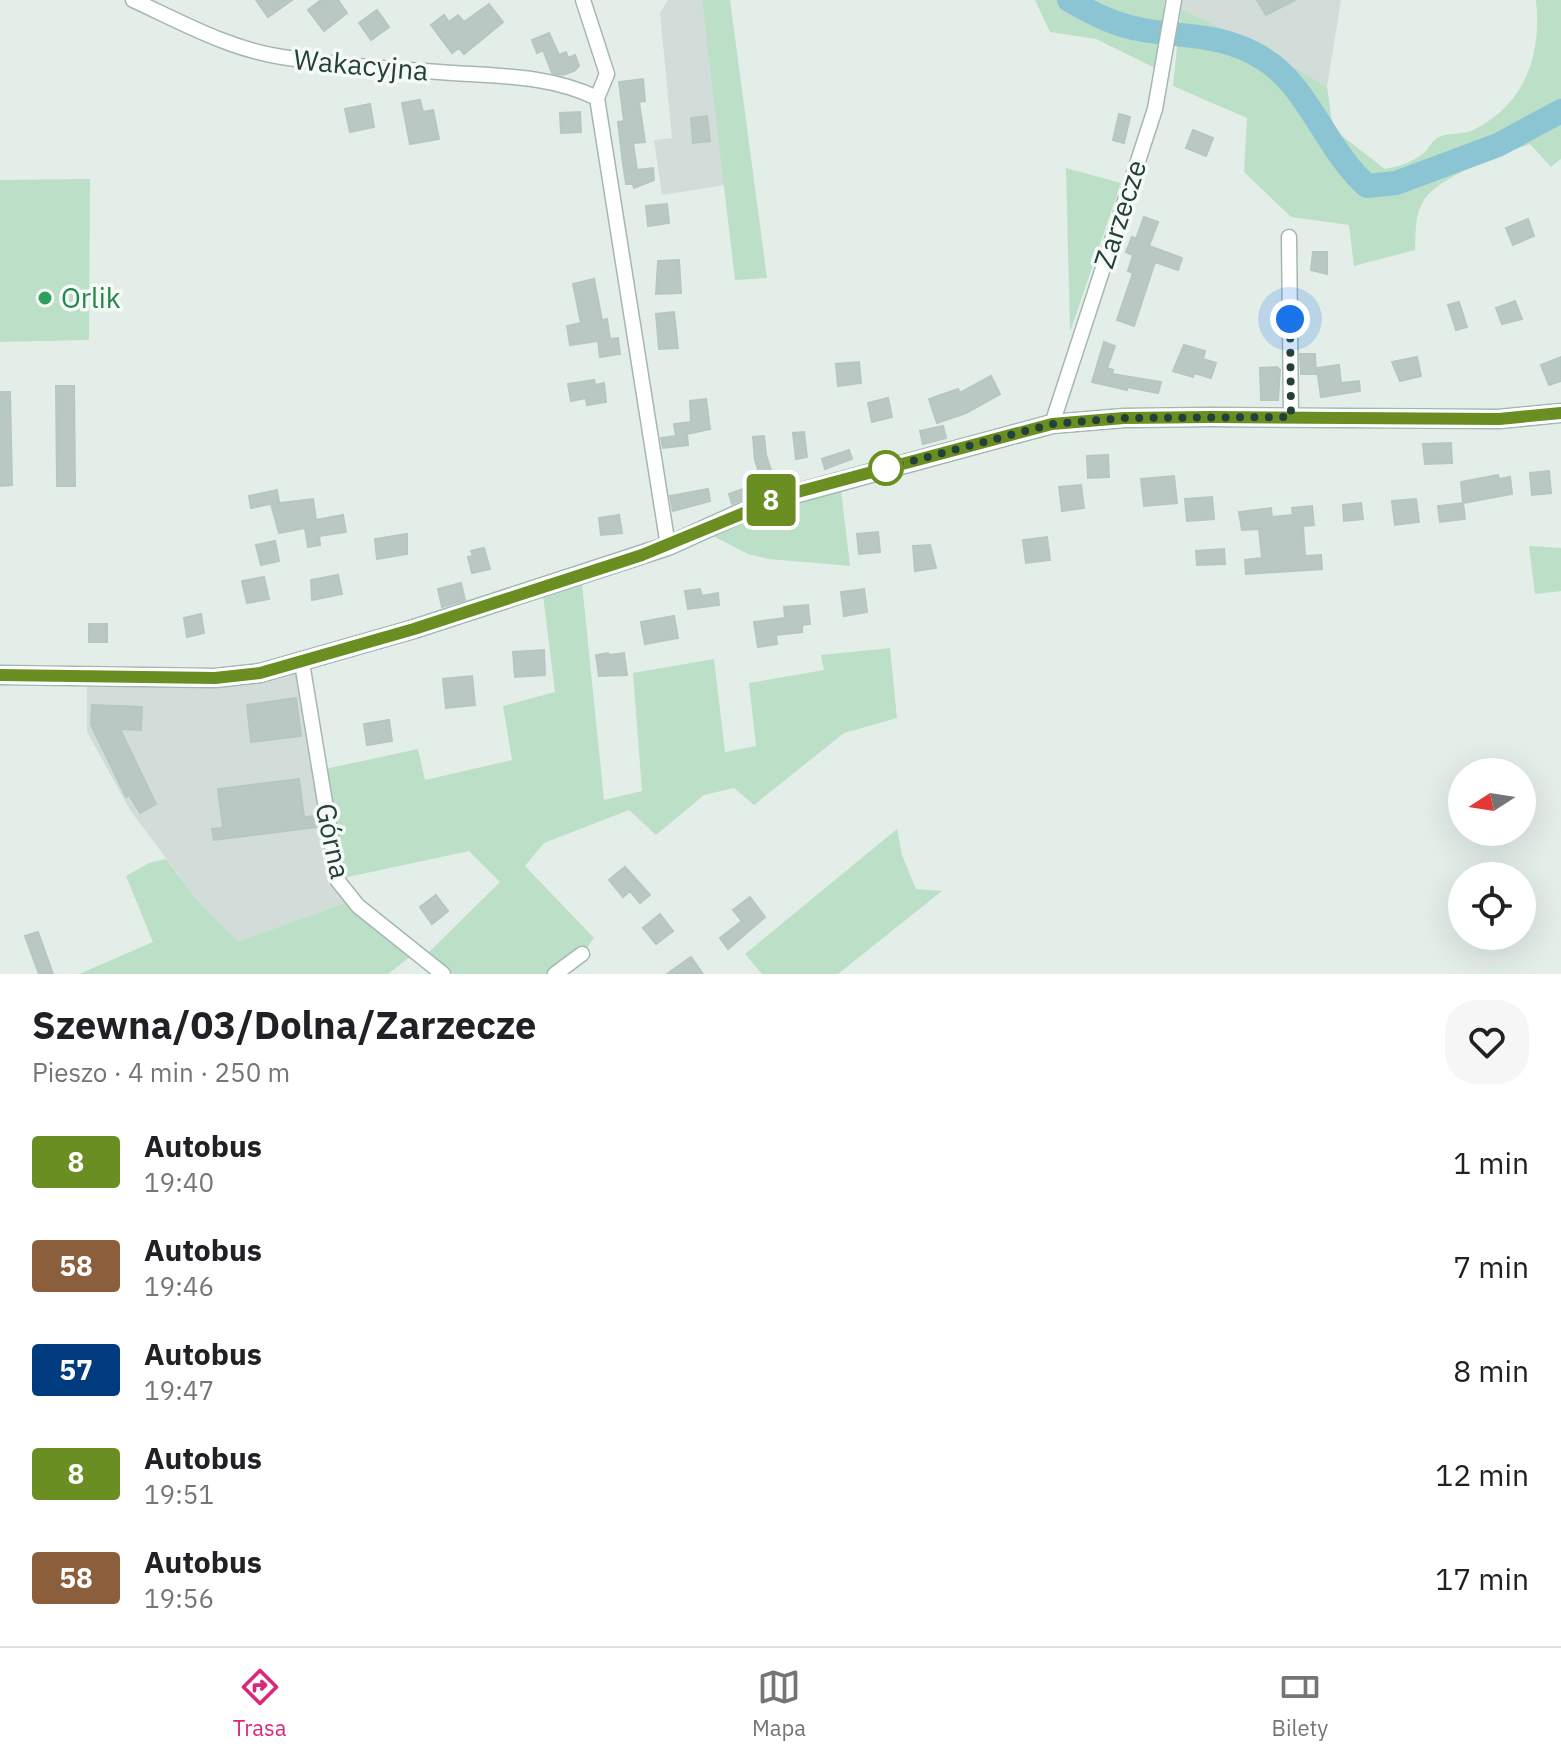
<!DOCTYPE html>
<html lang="pl">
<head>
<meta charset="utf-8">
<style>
  :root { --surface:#fff; --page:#f6f6f6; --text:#202124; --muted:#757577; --line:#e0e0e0; --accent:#db2777 }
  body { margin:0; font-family:"IBM Plex Sans",sans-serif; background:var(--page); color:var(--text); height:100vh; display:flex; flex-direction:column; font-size:30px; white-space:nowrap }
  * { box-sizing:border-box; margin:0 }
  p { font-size:26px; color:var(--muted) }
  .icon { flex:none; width:44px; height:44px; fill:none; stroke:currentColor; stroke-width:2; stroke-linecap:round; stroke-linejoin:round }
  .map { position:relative; height:974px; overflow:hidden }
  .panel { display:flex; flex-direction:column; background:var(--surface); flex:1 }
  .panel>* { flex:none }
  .badge { padding:0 16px; border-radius:6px; font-size:28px; line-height:52px }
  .needle { width:52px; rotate:258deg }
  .controls { position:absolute; left:1448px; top:758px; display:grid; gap:16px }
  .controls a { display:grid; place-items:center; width:88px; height:88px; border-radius:50%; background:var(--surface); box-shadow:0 8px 32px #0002; font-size:40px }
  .you { position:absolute; width:40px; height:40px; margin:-20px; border:6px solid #fff; border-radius:50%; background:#1a73e8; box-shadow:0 0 0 12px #1a73e833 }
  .map>.badge { position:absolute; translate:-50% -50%; box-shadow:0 0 0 4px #fff }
  .round { display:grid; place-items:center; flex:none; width:84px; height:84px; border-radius:32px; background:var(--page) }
  .head { display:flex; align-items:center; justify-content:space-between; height:136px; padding:0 32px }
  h1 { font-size:38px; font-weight:700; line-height:60px }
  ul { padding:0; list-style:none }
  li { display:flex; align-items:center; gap:24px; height:104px; padding:0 32px }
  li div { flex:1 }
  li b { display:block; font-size:30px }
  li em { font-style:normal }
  li .badge { min-width:88px; font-weight:700; text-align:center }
  .tabs { display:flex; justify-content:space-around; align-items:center; height:112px; border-top:2px solid var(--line); background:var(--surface); font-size:22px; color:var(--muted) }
  .tabs a { display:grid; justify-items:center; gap:4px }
  .tabs .active { color:var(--accent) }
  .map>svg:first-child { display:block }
  .built { fill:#d2ddd9 }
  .green { fill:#bcdfc7 }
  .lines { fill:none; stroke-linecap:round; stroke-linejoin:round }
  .river { stroke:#8bc5d3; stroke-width:24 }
  .building { fill:#b9c8c3; stroke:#b6c7c1; stroke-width:2 }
  .street-casing { stroke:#a6b6b1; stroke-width:17 }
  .secondary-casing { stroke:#a2b9b2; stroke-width:21 }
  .street { stroke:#fff; stroke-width:14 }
  .secondary { stroke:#fff; stroke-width:18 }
  .line-casing { stroke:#fff; stroke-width:18 }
  .line { stroke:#6b8e23; stroke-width:12 }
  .walk { stroke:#234039; stroke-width:8; stroke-dasharray:0 14.4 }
  .leisure-dot { fill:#2e9e5b; stroke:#f5faf7; stroke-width:3 }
  .stop-dot { fill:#fff; stroke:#6b8e23; stroke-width:4 }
  .labels { text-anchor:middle; stroke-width:7; stroke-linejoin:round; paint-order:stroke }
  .street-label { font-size:28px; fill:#234039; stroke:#f5faf7 }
  .leisure-label { font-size:28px; fill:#27864d; stroke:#f5faf7; text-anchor:start }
</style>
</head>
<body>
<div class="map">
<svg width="1561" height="974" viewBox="0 0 1561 974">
  <rect width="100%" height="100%" fill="#e4eee9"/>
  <path class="built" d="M668,0H702L725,185L662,195L654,140L672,138L660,13Z
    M1182,0H1341L1327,87L1256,44L1181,9Z
    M298,672L326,862L333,886L345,903L238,943L199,902L130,810L87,732V683L237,684Z"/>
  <path class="green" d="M702,0H730L767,278L735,280Z
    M1035,0H1165L1157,69L1096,39L1050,32Z
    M1536,0H1561V159L1551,167L1530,144C1503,154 1439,176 1424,200C1414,215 1416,233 1415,250L1354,266L1349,225L1291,217L1244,172L1247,118L1173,86L1181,9L1256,44L1327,87L1333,129L1385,169C1400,166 1413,162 1425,152C1429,148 1432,141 1437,138C1447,132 1463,135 1473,130C1525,105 1542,55 1536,0Z
    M1066,168L1121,183L1070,332Z
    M90,179L89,340L0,342V180Z
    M841,490L850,566L769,559L748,554L711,535L780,504Z
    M1529,546L1561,548V591L1535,594Z
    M582,584L604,800L642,791L633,673L714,659L725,752L756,746L749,683L824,670L821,655L890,648L897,718L844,733L754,805L734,788L704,795L656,835L629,810L544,843L525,866L594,938L582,954L555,974H453L428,953L500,882L469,851L343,878L325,769L418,749L425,780L512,760L503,706L555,692L543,595Z
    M897,829L902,855L916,889L942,891L838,974H762L745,954Z
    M166,859L199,902L238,942L345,903L411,956L388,974H79L153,942L126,876L149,863Z"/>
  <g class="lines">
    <path class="river" d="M1069,0C1093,14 1115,25 1143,30C1184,37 1224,34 1262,58C1309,86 1325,149 1367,186L1396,183L1498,145L1561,111"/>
  </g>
  <path class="building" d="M256,0H292L268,17Z
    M321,0H338L347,13L324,31L308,10Z
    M1257,0H1295L1266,15Z
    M489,4L503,22L464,54L459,48L452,53L431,25L444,15L449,22L458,15L464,22Z
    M377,10L389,27L371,40L359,23Z
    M549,33L559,55L566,52L568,58L575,55L579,66L574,71L563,75L552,73L543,50L537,53L532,40Z
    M643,79L645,101L639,102L645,142L633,143L637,170L653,168L654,180L634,188L633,184H626L623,164L618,122L624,121L619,82Z
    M420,100L423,112L433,110L439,139L410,144L402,103Z
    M370,104L374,127L350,132L345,109Z
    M580,112L581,132L561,133L560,113Z
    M1119,114L1130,117L1124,143L1113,140Z
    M707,116L710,141L693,143L691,118Z
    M1193,130L1213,138L1206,156L1186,148Z
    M667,204L669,223L648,226L646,206Z
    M1144,217L1158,222L1149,246L1182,258L1178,270L1155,262L1134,326L1117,320L1133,273L1128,271L1133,255L1126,252L1132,237L1136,239Z
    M1528,219L1534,236L1513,245L1506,228Z
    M1313,252H1327V274L1311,270Z
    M679,260L681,293L656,294L658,261Z
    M594,279L602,320L607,319L610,339L618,338L620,354L600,357L598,341L570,345L567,326L581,323L573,284Z
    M1515,301L1522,319L1502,324L1496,308Z
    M1459,302L1467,327L1456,330L1448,305Z
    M674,312L678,348L659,349L656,314Z
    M1104,342L1115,346L1107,368L1113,370L1112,374L1161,382L1158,393L1127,387V390L1092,382Z
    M1184,345L1205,351L1203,359L1216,363L1211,378L1194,373L1193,377L1173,371Z
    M1300,354H1315L1316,374H1301Z
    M1417,357L1421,376L1400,381L1392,362Z
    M1561,357V381L1549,385L1541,365Z
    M859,362L861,383L838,386L836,364Z
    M1339,365L1341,383L1359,381L1360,391L1321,397L1317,368Z
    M1277,367L1280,370L1278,400H1261L1260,368Z
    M991,376L1000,394L966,413L937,423L929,399L958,389L960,393Z
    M594,380L595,385L604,383L606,402L587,405L586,398L571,401L568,384Z
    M56,386H74L75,486H57Z
    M0,392H10L12,485L0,486Z
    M888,398L892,417L872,422L868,403Z
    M706,399L710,429L687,434L688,445L663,448L661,438L676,436L674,424L691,422L690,401Z
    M943,426L946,438L923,444L920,431Z
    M804,432L807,457L796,459L793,433Z
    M764,436L766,455L776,485L732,504L729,494L762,482L755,460L753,437Z
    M1451,443L1452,463L1425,464L1423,444Z
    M849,450L852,459L825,469L822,459Z
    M1108,455L1109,477L1088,478L1087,456Z
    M1549,471L1551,493L1532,495L1530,473Z
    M1498,475L1499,479L1510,477L1512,494L1463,503L1461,482Z
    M1174,476L1177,503L1144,506L1141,479Z
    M1081,485L1084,508L1062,511L1059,487Z
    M708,489L710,501L673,511L670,496Z
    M277,490L279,502L251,508L249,496Z
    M1212,497L1214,519L1187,521L1185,499Z
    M313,499L316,520L343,515L346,532L319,536L320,545L308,547L305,528L279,533L271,504Z
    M1416,499L1419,522L1395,525L1392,501Z
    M1361,503L1363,519L1344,521L1343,505Z
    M1463,503L1465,519L1440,522L1438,506Z
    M1312,506L1314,525L1303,526L1305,556L1321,555L1322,569L1246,574L1245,560L1262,558L1259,529L1242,530L1239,512L1271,508L1272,517L1293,515L1292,508Z
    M619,515L622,533L601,535L599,518Z
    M878,532L880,552L859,554L857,534Z
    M407,534V554L377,559L375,539Z
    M1047,537L1050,560L1026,563L1023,540Z
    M275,541L279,561L261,565L256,545Z
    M930,545L936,568L915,571L913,546Z
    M484,548L490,569L472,573L468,557L473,556L471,551Z
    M1224,549L1225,564L1197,565L1196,551Z
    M338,575L342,594L312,600L311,580Z
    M264,577L269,599L247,603L242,581Z
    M461,583L465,600L442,607L438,589Z
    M700,589L702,596L718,593L719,605L688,609L685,591Z
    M864,589L867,612L844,616L841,592Z
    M808,605L810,624L802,625V632L776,635L777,644L758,647L754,622L785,618L784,607Z
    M201,614L204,633L187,637L184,618Z
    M674,616L678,638L645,644L641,622Z
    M89,624H107V642H89Z
    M544,650L545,675L515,677L513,652Z
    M608,653L609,655L624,653L627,675L599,676L596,655Z
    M472,676L475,705L446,708L443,679Z
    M296,698L301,736L251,742L247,705Z
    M92,705L142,707L141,730L120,729L156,804L140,813L129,795L126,797L91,725Z
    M389,720L392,741L367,745L364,724Z
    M299,779L304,817L316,816L318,827L214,840L212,829L223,828L218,789Z
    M625,867L650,895L640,903L630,891L623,897L609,880Z
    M436,895L448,911L432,924L420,907Z
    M750,897L765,917L728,949L720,938L742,921L733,910Z
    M660,914L673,931L656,944L643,928Z
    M38,932L53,974H39L25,936Z
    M691,957L703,974H667Z"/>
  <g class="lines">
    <g class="street-casing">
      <path id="street" d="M133,0C181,22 229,49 282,57C338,66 396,69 453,73C502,76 552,76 597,98L668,546
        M583,0L607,74L597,98
        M1289,237L1291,417
        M1052,424L1155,109L1174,0
        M302,663L338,881L358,906L443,974
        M555,974L582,954"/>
    </g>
    <g class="secondary-casing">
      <path id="secondary" d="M0,675L215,678L260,673L414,629L668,546L765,502L1052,424L1124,418L1211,417L1499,419L1561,413"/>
    </g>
    <use href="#street" class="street"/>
    <use href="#secondary" class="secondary"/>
  </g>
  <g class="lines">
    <g class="line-casing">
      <path id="line" d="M0,675L215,678L260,673L414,629L642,555L790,494L1052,424L1124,418L1211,417L1499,419L1561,413"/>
    </g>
    <use href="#line" class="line"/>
    <path class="walk" d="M886,468L1052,424L1124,418L1291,417L1290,319"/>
  </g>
  <circle class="leisure-dot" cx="45" cy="298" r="8"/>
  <circle class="stop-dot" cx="886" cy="468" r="16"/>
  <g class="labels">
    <g class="street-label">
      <text transform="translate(361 65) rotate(5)" y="10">Wakacyjna</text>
      <text transform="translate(1120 214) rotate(-72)" y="10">Zarzecze</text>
      <text transform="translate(333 841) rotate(78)" y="10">Górna</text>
    </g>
    <g class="leisure-label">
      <text x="61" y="308">Orlik</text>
    </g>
  </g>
</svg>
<div class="controls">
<a><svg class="needle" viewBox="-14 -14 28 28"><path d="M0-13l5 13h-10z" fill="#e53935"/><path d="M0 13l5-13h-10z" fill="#757577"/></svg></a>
<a><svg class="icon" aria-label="locate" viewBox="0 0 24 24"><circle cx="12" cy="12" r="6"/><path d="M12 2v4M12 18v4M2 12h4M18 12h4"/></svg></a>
</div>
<div class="you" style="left:1290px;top:319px"></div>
<b class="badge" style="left:771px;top:500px;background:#6b8e23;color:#fff">8</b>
</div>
<section class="panel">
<div class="head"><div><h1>Szewna/03/Dolna/Zarzecze</h1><p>Pieszo · 4 min · 250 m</p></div><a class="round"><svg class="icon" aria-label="heart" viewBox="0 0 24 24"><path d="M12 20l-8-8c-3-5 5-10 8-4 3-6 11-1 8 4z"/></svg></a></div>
<ul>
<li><span class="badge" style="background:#6b8e23;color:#fff">8</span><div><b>Autobus</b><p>19:40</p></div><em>1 min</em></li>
<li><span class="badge" style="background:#8b5e3c;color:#fff">58</span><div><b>Autobus</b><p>19:46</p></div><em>7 min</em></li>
<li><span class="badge" style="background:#003b80;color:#fff">57</span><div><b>Autobus</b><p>19:47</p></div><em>8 min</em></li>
<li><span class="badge" style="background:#6b8e23;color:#fff">8</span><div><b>Autobus</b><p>19:51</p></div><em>12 min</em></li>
<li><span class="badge" style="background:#8b5e3c;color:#fff">58</span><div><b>Autobus</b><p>19:56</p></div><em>17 min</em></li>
</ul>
</section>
<nav class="tabs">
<a class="active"><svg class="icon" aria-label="directions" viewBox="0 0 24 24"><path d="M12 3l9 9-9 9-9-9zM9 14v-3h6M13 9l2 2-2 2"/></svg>Trasa</a>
<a><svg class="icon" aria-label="map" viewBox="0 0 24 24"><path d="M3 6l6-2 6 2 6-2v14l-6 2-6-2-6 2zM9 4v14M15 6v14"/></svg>Mapa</a>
<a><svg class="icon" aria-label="tickets" viewBox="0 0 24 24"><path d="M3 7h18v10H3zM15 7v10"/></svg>Bilety</a>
</nav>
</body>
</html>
